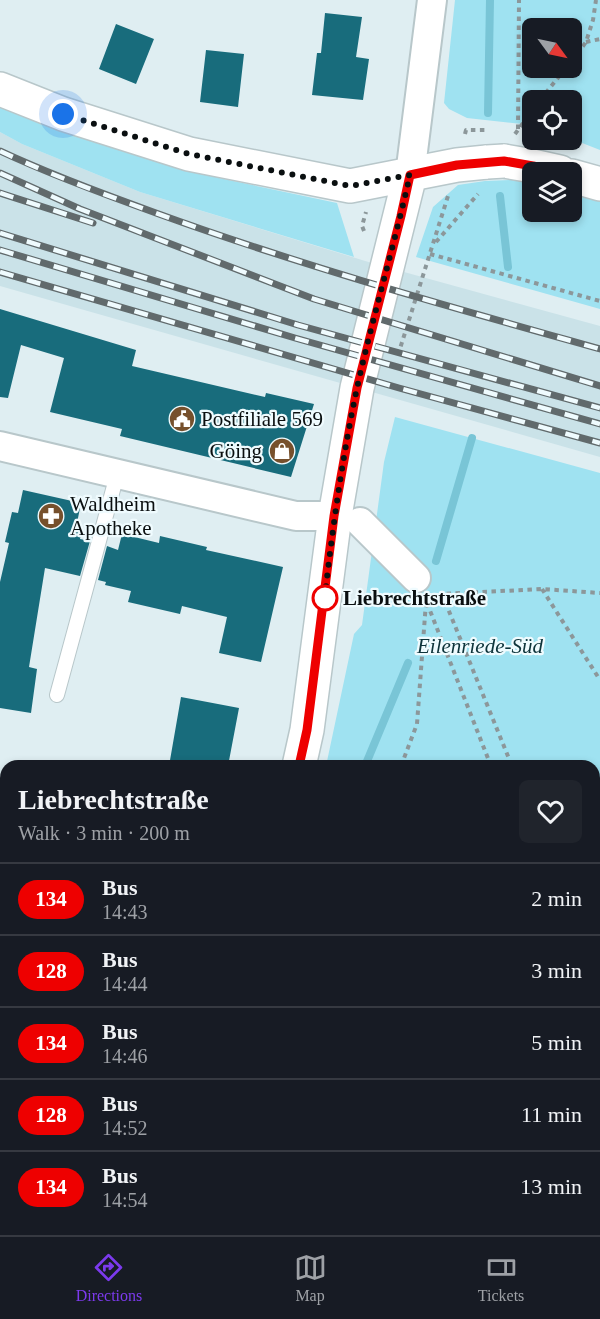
<!DOCTYPE html>
<html lang="en">
<head>
<meta charset="utf-8">
<style>
  :root { --surface:#171b24; --page:#20242c; --text:#f1f3f6; --muted:#9ea1a6; --line:#363941; --accent:#7c3aed }
  body { margin:0; font-family:Georgia,serif; background:var(--page); color:var(--text); height:100vh; display:flex; flex-direction:column; font-size:22px; white-space:nowrap }
  * { box-sizing:border-box; margin:0 }
  p { font-size:20px; color:var(--muted) }
  .icon { flex:none; width:33px; height:33px; fill:none; stroke:currentColor; stroke-width:2; stroke-linecap:round; stroke-linejoin:round }
  .map { position:relative; flex:1; overflow:hidden }
  .sheet { position:absolute; left:0px; top:760px; width:600px; height:476px; display:flex; flex-direction:column; background:var(--surface); border-radius:18px 18px 0 0; box-shadow:0 3px 9px #0003 }
  .sheet>* { flex:none }
  .badge { padding:0 12px; border-radius:20px; font-size:21px; line-height:39px }
  .needle { width:39px; rotate:123deg }
  .fabs { position:absolute; left:522px; top:18px; display:grid; gap:12px }
  .fabs a { display:grid; place-items:center; width:60px; height:60px; border-radius:9px; background:var(--surface); box-shadow:0 3px 9px #0003; font-size:30px }
  .you { position:absolute; width:30px; height:30px; margin:-15px; border:4px solid #fff; border-radius:50%; background:#1a73e8; box-shadow:0 0 0 9px #1a73e833 }
  .map>.badge { position:absolute; translate:-50% -50%; box-shadow:0 0 0 3px #fff }
  .round { display:grid; place-items:center; flex:none; width:63px; height:63px; border-radius:9px; background:var(--page) }
  .head { display:flex; align-items:center; justify-content:space-between; height:102px; padding:0 18px }
  h1 { font-size:28px; font-weight:800; line-height:45px }
  ul { padding:0; list-style:none }
  li { display:flex; align-items:center; gap:18px; height:72px; padding:0 18px; border-top:2px solid var(--line) }
  li div { flex:1 }
  li b { display:block; font-size:22px }
  li em { font-style:normal }
  li .badge { min-width:66px; font-weight:700; text-align:center }
  .tabs { display:flex; justify-content:space-around; align-items:center; height:84px; border-top:2px solid var(--line); background:var(--surface); font-size:16px; color:var(--muted) }
  .tabs a { display:grid; justify-items:center; gap:3px }
  .tabs .on { color:var(--accent) }
  .map>svg:first-child { display:block }
  .built { fill:#cae2e8 }
  .green { fill:#9fe2f1; fill-rule:evenodd }
  .lines { fill:none; stroke-linecap:round; stroke-linejoin:round }
  .stream { stroke:#79c5d6; stroke-width:8 }
  .building { fill:#186c7c }
  .service-casing { stroke:#b8c7ca; stroke-width:16 }
  .minor-casing { stroke:#b8c7ca; stroke-width:32 }
  .tertiary-casing { stroke:#b8c7ca; stroke-width:36 }
  .path { stroke:#8c979a; stroke-width:4; stroke-dasharray:4.5 4.5; stroke-linecap:butt }
  .service { stroke:#fff; stroke-width:14 }
  .minor { stroke:#fff; stroke-width:28 }
  .tertiary { stroke:#fff; stroke-width:33 }
  .rail-casing { stroke:#616a6c; stroke-width:7 }
  .rail { stroke:#effbfe; stroke-width:4.5; stroke-dasharray:14; stroke-linecap:butt }
  .tertiary-bridge-casing { stroke:#b8c7ca; stroke-width:36; stroke-linecap:butt }
  .tertiary-bridge { stroke:#fff; stroke-width:33 }
  .line-casing { stroke:#fff; stroke-width:14 }
  .line { stroke:#e00; stroke-width:9 }
  .walk { stroke:#0a0f10; stroke-width:6; stroke-dasharray:0 10.8 }
  .stop-dot { fill:#fff; stroke:#e00; stroke-width:3 }
  .labels { text-anchor:middle; stroke-width:4.5; stroke-linejoin:round; paint-order:stroke }
  .poi-label { font-size:21px; fill:#0a0f10; stroke:#effbfe; text-anchor:start }
  .stop-label { font-size:21px; font-weight:bold; fill:#0a0f10; stroke:#effbfe; text-anchor:start }
  .park-label { font-size:21px; font-style:italic; fill:#0d333a; stroke:#effbfe }
</style>
</head>
<body>
<div class="map">
<svg width="600" height="1235" viewBox="0 0 600 1235">
  <rect width="100%" height="100%" fill="#dfeef2"/>
  <path class="built" d="M0,132L22,144L140,192L375,264L600,326V457L0,286Z"/>
  <path class="green" d="M455,0H600V150L572,139V100H532V125L467,118L449,109L444,103ZM572,28V68H532V28Z
    M0,93L55,127L219,178L337,203L354,257L140,192L22,144L0,132Z
    M532,179V212H572V189L600,198V309L416,257L433,207L458,185L485,181Z
    M395,417L600,473V1235H183L185,1230H594V766H326L354,634L362,625L384,462Z"/>
  <g class="lines">
    <path class="stream" d="M488,113L490,0
      M500,196L508,267
      M436,561L472,438
      M365,766L408,663
      M199,1235L201,1230"/>
  </g>
  <path class="building" d="M325,13L362,17L356,57L369,59L363,100L312,95L317,53H321Z
    M116,24L154,39L136,84L99,69Z
    M206,50L244,54L238,107L200,102Z
    M0,309L136,350L132,366L265,397L266,393L314,404L291,477L120,436L122,429L50,412L64,358L21,345L8,398L0,397Z
    M23,490L81,503L76,528L82,529L80,539L90,541L80,576L45,568L29,667L37,669L31,713L0,708V582L9,543L5,542L12,512L18,513Z
    M122,534L159,543L160,536L207,547L206,550L283,567L261,662L219,653L227,617L182,606L180,614L128,602L131,591L105,585L106,582L98,580L107,546L118,550Z
    M181,697L239,708L228,766H169Z"/>
  <g class="lines">
    <g class="service-casing">
      <path id="service" d="M57,695L117,475"/>
    </g>
    <g class="minor-casing">
      <path id="minor" d="M410,175L432,0
        M0,446L296,516H335
        M360,522L416,578"/>
    </g>
    <g class="tertiary-casing">
      <path id="tertiary" d="M0,89L63,114L189,154L350,186L457,165L487,162
        M504,161L533,166L560,172
        M572,176L600,184
        M299,766L307,730L335,516L357,388L410,175
        M151,1235L152,1230"/>
    </g>
    <path class="path" d="M586,42L600,39
      M572,61L586,42L593,20L596,0
      M540,100L566,68
      M518,129L519,0
      M465,134L466,130H487
      M515,134L532,111
      M364,231L362,226L366,212
      M436,242L478,194
      M430,254L600,301
      M398,355L448,196
      M542,589L600,680
      M442,594L512,766
      M438,596L442,594L542,589L600,593
      M427,603L491,766
      M401,766L417,724L426,602
      M594,934L600,945
      M594,967L600,976
      M594,978L600,979
      M0,1090L6,1091
      M388,1230L391,1235
      M234,1235L236,1230
      M321,1235L323,1230"/>
    <use href="#service" class="service"/>
    <use href="#minor" class="minor"/>
    <use href="#tertiary" class="tertiary"/>
    <g class="rail-casing">
      <path id="rail" d="M0,151C51,175 103,194 156,213C302,266 451,307 600,349
        M0,173L80,209L314,299L600,386
        M0,193L93,223
        M0,233L298,325L600,408
        M0,250L295,338L600,424
        M0,272L399,388L600,443"/>
    </g>
    <use href="#rail" class="rail"/>
    <g class="tertiary-bridge-casing">
      <path id="tertiary-bridge" d="M487,162L504,161"/>
    </g>
    <use href="#tertiary-bridge" class="tertiary-bridge"/>
  </g>
  <g class="lines">
    <g class="line-casing">
      <path id="line" d="M299,766L307,730L334,516L357,388L401,216L410,175L457,165L504,161L533,166L560,172"/>
    </g>
    <use href="#line" class="line"/>
    <path class="walk" d="M63,114L189,154L350,186L410,175C394,246 373,316 357,388C342,459 332,532 324,604L325,598"/>
  </g>
  <defs>
    <g id="civic-disc" transform="scale(1.35)"><circle r="9.5" fill="#76502c" stroke="#effbfe"/><path d="M-.6-6.5H3V-4.5H.6V-3L4-1V1h2V6H-6V1h2V-1L-.6-3ZM-1.2 2.5V6h2.4V2.5Z" fill="#fff"/></g>
    <g id="shop-disc" transform="scale(1.35)"><circle r="9.5" fill="#76502c" stroke="#effbfe"/><path d="M-5-2.5h2.3a2.7 3.5 0 0 1 5.4 0H5L5.5 6h-11ZM-1.5-2.5h3a1.5 2.3 0 0 0-3 0Z" fill="#fff"/></g>
    <g id="pharmacy-disc" transform="scale(1.35)"><circle r="9.5" fill="#76502c" stroke="#effbfe"/><path d="M-2-6h4v4h4v4h-4v4h-4v-4h-4v-4h4Z" fill="#fff"/></g>
  </defs>
  <g fill-rule="evenodd">
    <use href="#civic-disc" x="182" y="419"/>
    <use href="#shop-disc" x="282" y="451"/>
    <use href="#pharmacy-disc" x="51" y="516"/>
  </g>
  <circle class="stop-dot" cx="325" cy="598" r="12"/>
  <g class="labels">
    <g class="poi-label">
      <text x="201" y="426">Postfiliale 569</text>
      <text x="262" y="458" text-anchor="end">Göing</text>
      <text x="70" y="511">Waldheim<tspan x="70" dy="24">Apotheke</tspan></text>
    </g>
    <g class="stop-label">
      <text x="343" y="605">Liebrechtstraße</text>
    </g>
    <g class="park-label">
      <text x="480" y="653">Eilenriede-Süd</text>
    </g>
  </g>
</svg>
<div class="fabs">
<a><svg class="needle" viewBox="-14 -14 28 28"><path d="M0-13l5 13h-10z" fill="#e53935"/><path d="M0 13l5-13h-10z" fill="#9ea1a6"/></svg></a>
<a><svg class="icon" aria-label="locate" viewBox="0 0 24 24"><circle cx="12" cy="12" r="6"/><path d="M12 2v4M12 18v4M2 12h4M18 12h4"/></svg></a>
<a><svg class="icon" aria-label="layers" viewBox="0 0 24 24"><path d="M12 4l9 5-9 5-9-5zM3 14l9 5 9-5"/></svg></a>
</div>
<div class="you" style="left:63px;top:114px"></div>
<section class="sheet">
<div class="head"><div><h1>Liebrechtstraße</h1><p>Walk · 3 min · 200 m</p></div><a class="round"><svg class="icon" aria-label="heart" viewBox="0 0 24 24"><path d="M12 20l-8-8c-3-5 5-10 8-4 3-6 11-1 8 4z"/></svg></a></div>
<ul>
<li><span class="badge" style="background:#e00;color:#fff">134</span><div><b>Bus</b><p>14:43</p></div><em>2 min</em></li>
<li><span class="badge" style="background:#e00;color:#fff">128</span><div><b>Bus</b><p>14:44</p></div><em>3 min</em></li>
<li><span class="badge" style="background:#e00;color:#fff">134</span><div><b>Bus</b><p>14:46</p></div><em>5 min</em></li>
<li><span class="badge" style="background:#e00;color:#fff">128</span><div><b>Bus</b><p>14:52</p></div><em>11 min</em></li>
<li><span class="badge" style="background:#e00;color:#fff">134</span><div><b>Bus</b><p>14:54</p></div><em>13 min</em></li>
</ul>
</section>
</div>
<nav class="tabs">
<a class="on"><svg class="icon" aria-label="directions" viewBox="0 0 24 24"><path d="M12 3l9 9-9 9-9-9zM9 14v-3h6M13 9l2 2-2 2"/></svg>Directions</a>
<a><svg class="icon" aria-label="map" viewBox="0 0 24 24"><path d="M3 6l6-2 6 2 6-2v14l-6 2-6-2-6 2zM9 4v14M15 6v14"/></svg>Map</a>
<a><svg class="icon" aria-label="tickets" viewBox="0 0 24 24"><path d="M3 7h18v10H3zM15 7v10"/></svg>Tickets</a>
</nav>
</body>
</html>
